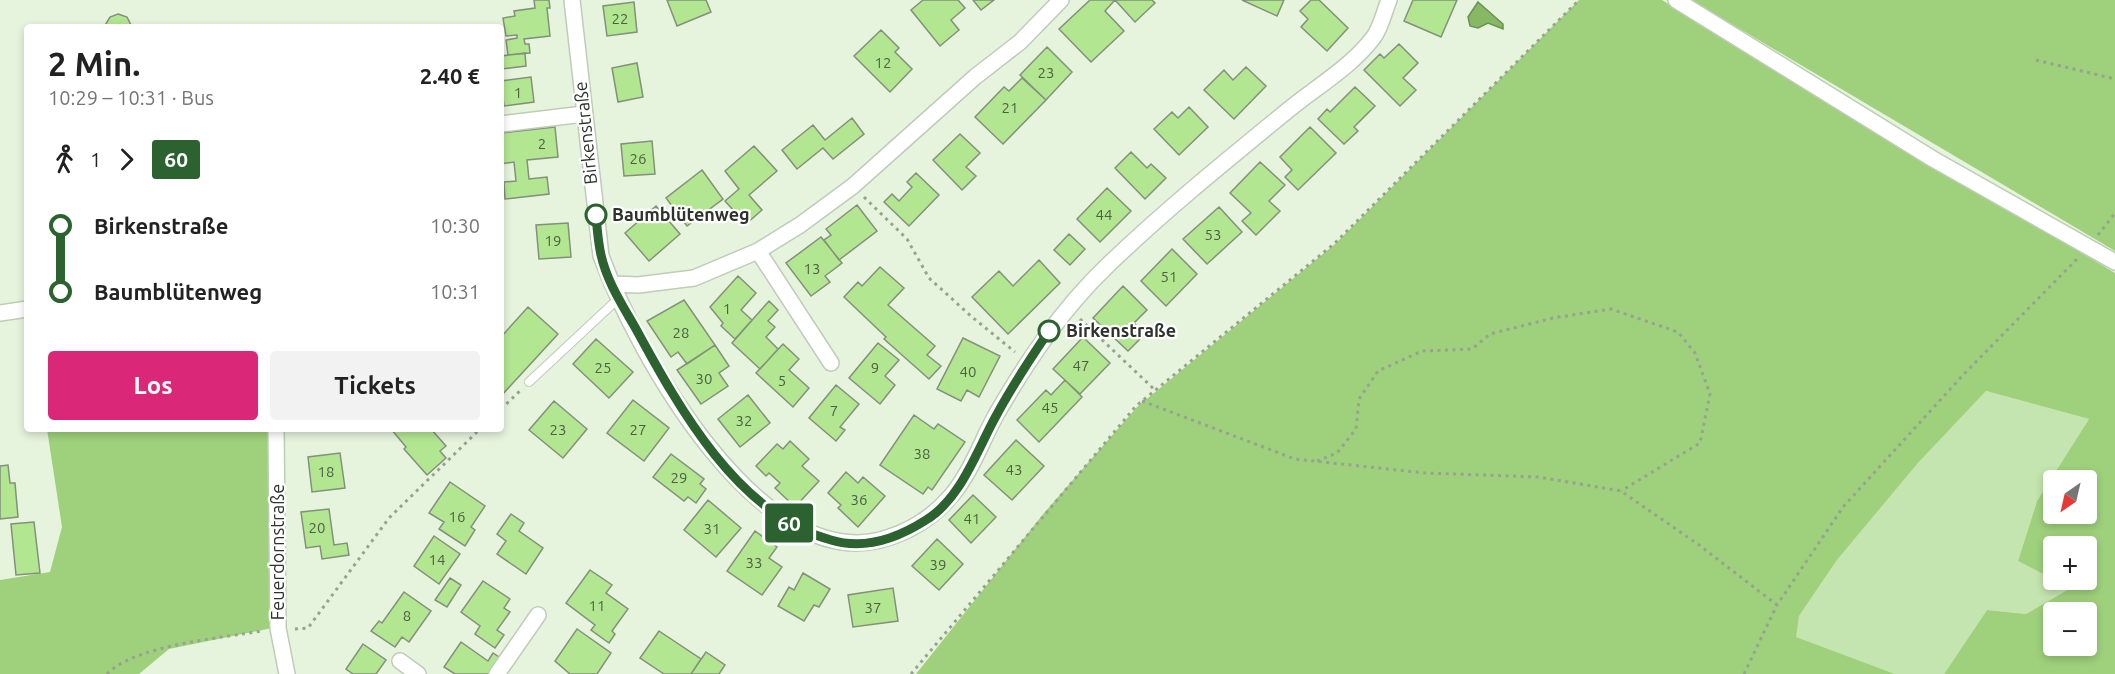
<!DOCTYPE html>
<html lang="de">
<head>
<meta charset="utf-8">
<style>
  :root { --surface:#fff; --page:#f2f2f2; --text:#222; --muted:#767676; --accent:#db2777 }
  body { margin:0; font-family:Ubuntu,sans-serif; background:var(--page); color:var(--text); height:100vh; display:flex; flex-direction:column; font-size:22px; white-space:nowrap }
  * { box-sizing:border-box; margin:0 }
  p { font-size:20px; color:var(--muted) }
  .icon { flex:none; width:33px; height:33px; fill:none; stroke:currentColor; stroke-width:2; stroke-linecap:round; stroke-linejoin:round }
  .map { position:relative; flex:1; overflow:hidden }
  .drawer { position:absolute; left:24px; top:24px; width:480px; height:408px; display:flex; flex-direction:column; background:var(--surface); border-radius:6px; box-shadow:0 3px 9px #0003 }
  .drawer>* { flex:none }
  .badge { padding:0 12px; border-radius:4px; font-size:21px; line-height:39px }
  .needle { width:39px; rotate:214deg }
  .buttons { position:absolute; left:2043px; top:470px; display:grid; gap:12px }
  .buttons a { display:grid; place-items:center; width:54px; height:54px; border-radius:6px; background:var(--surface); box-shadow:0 3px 9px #0003; font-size:30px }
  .map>.badge { position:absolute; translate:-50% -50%; box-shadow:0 0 0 3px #fff }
  .legs { display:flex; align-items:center; gap:9px; height:66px; padding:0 24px; font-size:20px }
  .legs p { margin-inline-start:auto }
  .head { display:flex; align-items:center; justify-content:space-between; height:102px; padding:0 24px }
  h1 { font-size:33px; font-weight:700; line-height:45px }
  .button { display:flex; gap:12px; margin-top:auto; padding:12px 24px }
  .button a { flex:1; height:69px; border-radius:6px; background:var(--accent); color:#fff; font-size:24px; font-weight:700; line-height:69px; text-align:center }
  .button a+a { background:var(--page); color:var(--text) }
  ul { padding:0 24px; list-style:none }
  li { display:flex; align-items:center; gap:21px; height:66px; font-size:22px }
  li i { display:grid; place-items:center; width:9px; height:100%; margin:0 8px; background:currentColor }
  li i::after { content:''; width:15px; height:15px; margin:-8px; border:4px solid; border-radius:50%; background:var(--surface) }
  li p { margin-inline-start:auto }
  li:first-child i { background:linear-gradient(#0000 50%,currentColor 0) }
  li:last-child i { background:linear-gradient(currentColor 50%,#0000 0) }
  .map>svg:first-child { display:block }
  .green { fill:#c4e5af }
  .forest { fill:#9fd17c; fill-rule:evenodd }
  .water { fill:#87b864; stroke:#6c9053; stroke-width:1.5 }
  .building { fill:#b3e691; stroke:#83907b; stroke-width:1.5 }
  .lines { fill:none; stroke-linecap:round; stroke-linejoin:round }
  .lane-casing { stroke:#bfccb7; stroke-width:10 }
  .street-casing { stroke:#bfccb7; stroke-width:18 }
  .path { stroke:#97a292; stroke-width:3; stroke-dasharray:3 4.5; stroke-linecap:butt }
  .lane { stroke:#fff; stroke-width:8 }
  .street { stroke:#fff; stroke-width:15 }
  .line-1-casing { stroke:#fff; stroke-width:14 }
  .line-1 { stroke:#2b622f; stroke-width:9 }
  .stop-1-dot { fill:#fff; stroke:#2b622f; stroke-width:3 }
  .labels { text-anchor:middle; stroke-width:4.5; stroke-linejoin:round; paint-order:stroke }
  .number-label { font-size:15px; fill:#4e5f44 }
  .street-label { font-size:18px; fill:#2d322a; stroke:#fff }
  .stop-label { font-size:18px; font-weight:bold; fill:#2d322a; stroke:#fff; text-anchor:start }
</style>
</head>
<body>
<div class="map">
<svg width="2115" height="674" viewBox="0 0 2115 674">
  <rect width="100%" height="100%" fill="#e6f4de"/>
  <path class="green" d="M1986,391L2089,419L2037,501L2018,561L2072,588L2026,614L1987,610L1944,674H1895L1795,637L1799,616L1837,560L1918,463Z"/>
  <path class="forest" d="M1579,0H1662L2115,273V674H1944L1987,610L2026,614L2071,588L2054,579H2086V546H2054L2053,579L2018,561L2037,501L2089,419L1986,391L1918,463L1837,560L1799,616L1796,637L1895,674H916L1044,513L1137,407L1335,244ZM2054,480H2086V513H2054ZM2054,612H2086V645H2054Z
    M1691,0H2115V251Z
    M47,429H273L277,627L169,649L139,674H0V580L50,572L62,527Z"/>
  <path class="water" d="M1478,2L1503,24V29L1488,23L1478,28L1470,26L1468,17Z"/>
  <path class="building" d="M534,0H549L550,8H547L550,36L524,39L525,44H529L530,53L508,55L506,40L517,38V35L506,36L503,18L515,16L514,11L535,8Z
    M667,0H706L711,12L677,26Z
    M923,0H958L965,8L951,20L959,30L940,46L911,10Z
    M973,0H994L981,10Z
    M1090,0H1115L1105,11L1124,31L1091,62L1059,29Z
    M1115,0H1152L1155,3L1135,22Z
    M1242,0H1284L1277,16Z
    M1311,0H1319L1348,28L1327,51L1301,27L1308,19L1300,11Z
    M1413,0H1457L1441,37L1404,21Z
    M634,2L637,32L607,36L603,6Z
    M118,14L127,17L132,27H104L110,17Z
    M881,30L899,48L895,52L912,69L890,92L854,56Z
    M1399,44L1418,63L1403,78L1416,90L1400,106L1364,70L1380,54L1384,58Z
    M1047,47L1072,72L1046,100L1020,75Z
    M525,53L526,66L501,69V56Z
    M637,63L643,97L618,102L612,68Z
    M1246,67L1266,86L1234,119L1204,90L1224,70L1233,80Z
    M531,77L534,102L504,106L501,81Z
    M1022,78L1046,100L1003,144L975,117L1004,87L1009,91Z
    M1355,87L1375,106L1354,127L1358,131L1344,144L1318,119L1327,109L1330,112Z
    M1189,107L1208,127L1179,155L1154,129L1172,112L1178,118Z
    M852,118L864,134L833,159L823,148L797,169L782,150L813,125L825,140Z
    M555,127L558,157L527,160L529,179L547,177L549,194L505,199L504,182L516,181L514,162L501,164V133Z
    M1310,127L1336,153L1298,190L1285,177L1292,170L1280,157Z
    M960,134L980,153L966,167L976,176L962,190L933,160Z
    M652,141L655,174L624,176L621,144Z
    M754,146L777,171L749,195L762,210L746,224L725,201L739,189L725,171Z
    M1131,152L1147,168L1151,164L1166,178L1145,199L1115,168Z
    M1260,162L1285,185L1269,201L1280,211L1256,235L1242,221L1251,213L1230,193Z
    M702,170L723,199L687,226L666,198Z
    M916,173L939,195L909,226L884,202L892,194L899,201L912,187L907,182Z
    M1107,188L1131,211L1100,242L1077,219Z
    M857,205L877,231L839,260L824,240L831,235L826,229Z
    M656,206L680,234L649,261L625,233Z
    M1219,207L1242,232L1207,264L1183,239Z
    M568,223L571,257L539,259L536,225Z
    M1069,234L1085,249L1070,265L1054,250Z
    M821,237L842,263L825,276L830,282L811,296L786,263Z
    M1172,249L1197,274L1166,306L1141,281Z
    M1039,260L1060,283L1008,334L972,297L999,271L1013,286Z
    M880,267L904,288L888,305L935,346L927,355L941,366L929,379L884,339L886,337L844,297L858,282L862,286Z
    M738,276L756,293L741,310L752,320L735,339L721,326L723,323L710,307Z
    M1123,286L1147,310L1134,323L1145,334L1128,351L1093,318Z
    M684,300L715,345L687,364L678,352L671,357L647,321Z
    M769,301L778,310L768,321L775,327L766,337L778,349L760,369L732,343Z
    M528,307L558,334L501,396V337Z
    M1083,337L1110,363L1080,394L1053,369Z
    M963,338L1000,356L979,397L967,390L961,401L937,389Z
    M596,339L633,372L609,398L573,364Z
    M878,343L899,360L885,376L895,385L880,404L849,378Z
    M783,344L799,359L789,370L809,388L793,407L756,373Z
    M715,345L729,366L719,373L728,386L701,404L677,370Z
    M1065,380L1082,397L1039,442L1017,420L1046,390L1051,395Z
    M836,385L859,404L840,427L845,430L836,441L809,418Z
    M748,395L770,423L740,447L718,419Z
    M633,400L669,428L644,461L607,433Z
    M554,401L587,429L563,458L529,430Z
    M914,415L934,429L938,424L965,442L932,490L928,487L923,494L880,465Z
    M391,429H431L446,446L440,451L446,458L427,475L404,449L406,447Z
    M1016,440L1044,466L1012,500L984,475Z
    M790,441L809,459L802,466L819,481L795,507L775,488L780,483L769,473L766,476L756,466L777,444L783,449Z
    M340,453L345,488L312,492L308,457Z
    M671,454L704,479L700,484L706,489L696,503L688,497L684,501L653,477Z
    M8,465L10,483H15L18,517L0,519V466Z
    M846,472L858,483L863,477L885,496L858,527L838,508L841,505L828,493Z
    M450,482L485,506L471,527L475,530L465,546L439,529L444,522L429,513Z
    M973,495L996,517L971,543L949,520Z
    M708,500L741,528L716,557L684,530Z
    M329,509L334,545L347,543L349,555L322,559L320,546L306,548L301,512Z
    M511,514L524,523L519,531L543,548L526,574L497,554L506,541L497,534Z
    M34,522L40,573L16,575L11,524Z
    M755,531L777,547L769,558L782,567L762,595L727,571Z
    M434,536L460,554L439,584L414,566Z
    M937,539L963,564L939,590L912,566Z
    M590,570L612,585L606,593L628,609L612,631L615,634L609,643L591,630L595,625L566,603Z
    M803,573L830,589L819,607L814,605L804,621L778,606L789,587L794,590Z
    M450,578L461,585L447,607L435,600Z
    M483,581L510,599L504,608L510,612L497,630L504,635L495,648L475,634L480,626L461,612Z
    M893,588L898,621L853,627L848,595Z
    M404,592L431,611L409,642L402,637L395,647L371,631L379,621L382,623Z
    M577,629L611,653L597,674H570L555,661Z
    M659,631L701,659L691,674H664L640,658Z
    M461,642L488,661L493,653L502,659L492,674H455L444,667Z
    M363,644L386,660L376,674H353L346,669Z
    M706,652L725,665L719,674H691Z"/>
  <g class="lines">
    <g class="lane-casing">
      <path id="lane" d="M529,382L619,298"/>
    </g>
    <g class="street-casing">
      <path id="street" d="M572,0L601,256C636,351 761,579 887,538C913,530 933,517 951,496C971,473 982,440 997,413C1028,360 1062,309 1107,266C1164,211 1226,161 1287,111C1316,87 1350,68 1373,38C1381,28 1384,12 1389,0
        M1676,0L1933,159L2115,262
        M501,124L584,114
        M758,251L831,363
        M612,284L638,285L694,278L758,251L800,225L853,186L975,77L1020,42L1061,0
        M0,313L27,309
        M276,429L278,628L287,674
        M400,661L418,674
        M497,674L538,615"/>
    </g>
    <path class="path" d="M2036,60L2115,79
      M864,197L907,239L929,278L972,317L1015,352
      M2098,235L2115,213
      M1080,319L1155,390
      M1142,401L1295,459L1425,473L1538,477L1621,491L1699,545L1777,605
      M501,409L522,389
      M1317,461L1337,453L1356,429L1359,399L1378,371L1422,351L1472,349L1490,334L1553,318L1611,309L1678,332L1695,353L1710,394L1700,443L1621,491
      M295,629L308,628L389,518L480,429
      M107,674C135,645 221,638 262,631
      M911,674L1136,406L1335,243L1579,0
      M1744,674L1777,605L1843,507L1963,375L2077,259"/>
    <use href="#lane" class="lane"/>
    <use href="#street" class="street"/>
  </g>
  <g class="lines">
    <g class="line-1-casing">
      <path id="line-1" d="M596,215C597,228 598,242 601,255C607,282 623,306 636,329C679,408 738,515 831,540C864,550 898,538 926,520C961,499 977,450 996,416C1012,386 1030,359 1049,331"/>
    </g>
    <use href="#line-1" class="line-1"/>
  </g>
  <g class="stop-1-dot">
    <circle cx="596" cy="215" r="10"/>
    <circle cx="1049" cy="331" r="10"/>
  </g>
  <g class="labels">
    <g class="number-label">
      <text x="620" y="24">22</text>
      <text x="883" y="68">12</text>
      <text x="1046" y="78">23</text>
      <text x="518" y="98">1</text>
      <text x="1010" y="113">21</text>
      <text x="542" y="149">2</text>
      <text x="638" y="164">26</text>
      <text x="1104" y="220">44</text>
      <text x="1213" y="240">53</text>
      <text x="553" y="246">19</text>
      <text x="812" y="274">13</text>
      <text x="1169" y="282">51</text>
      <text x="727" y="314">1</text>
      <text x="681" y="338">28</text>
      <text x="1081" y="371">47</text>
      <text x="603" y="373">25</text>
      <text x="875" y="373">9</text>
      <text x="968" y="377">40</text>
      <text x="704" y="384">30</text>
      <text x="782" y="386">5</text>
      <text x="1050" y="413">45</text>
      <text x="834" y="416">7</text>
      <text x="744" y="426">32</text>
      <text x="558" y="435">23</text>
      <text x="638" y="435">27</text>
      <text x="922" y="459">38</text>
      <text x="1014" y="475">43</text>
      <text x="326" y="477">18</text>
      <text x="679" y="483">29</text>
      <text x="859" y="505">36</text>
      <text x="457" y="522">16</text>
      <text x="972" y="524">41</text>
      <text x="317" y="533">20</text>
      <text x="712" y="534">31</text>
      <text x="437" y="565">14</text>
      <text x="754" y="568">33</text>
      <text x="938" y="570">39</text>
      <text x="597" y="611">11</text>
      <text x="873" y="613">37</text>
      <text x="407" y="621">8</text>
    </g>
    <g class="street-label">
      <text transform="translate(586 133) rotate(-96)" y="6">Birkenstraße</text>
      <text transform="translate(278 552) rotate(-90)" y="6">Feuerdornstraße</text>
    </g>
    <g class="stop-label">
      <text x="612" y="221">Baumblütenweg</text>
      <text x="1066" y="337">Birkenstraße</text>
    </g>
  </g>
</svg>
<div class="buttons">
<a><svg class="needle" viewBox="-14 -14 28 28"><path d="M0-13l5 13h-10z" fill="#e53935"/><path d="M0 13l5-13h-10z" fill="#767676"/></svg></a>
<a>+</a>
<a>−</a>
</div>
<b class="badge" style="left:789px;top:523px;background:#2b622f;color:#fff">60</b>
<section class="drawer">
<div class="head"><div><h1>2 Min.</h1><p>10:29 – 10:31 · Bus</p></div><b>2.40 €</b></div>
<div class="legs"><svg class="icon" aria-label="walk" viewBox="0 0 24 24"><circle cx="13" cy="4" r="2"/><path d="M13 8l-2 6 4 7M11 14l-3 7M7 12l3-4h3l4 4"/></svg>1<svg class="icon" aria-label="forward" viewBox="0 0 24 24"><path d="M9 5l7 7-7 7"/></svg><b class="badge" style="background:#2b622f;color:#fff">60</b></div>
<ul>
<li><i style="color:#2b622f"></i><b>Birkenstraße</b><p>10:30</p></li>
<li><i style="color:#2b622f"></i><b>Baumblütenweg</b><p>10:31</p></li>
</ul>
<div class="button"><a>Los</a><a>Tickets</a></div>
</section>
</div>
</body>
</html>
